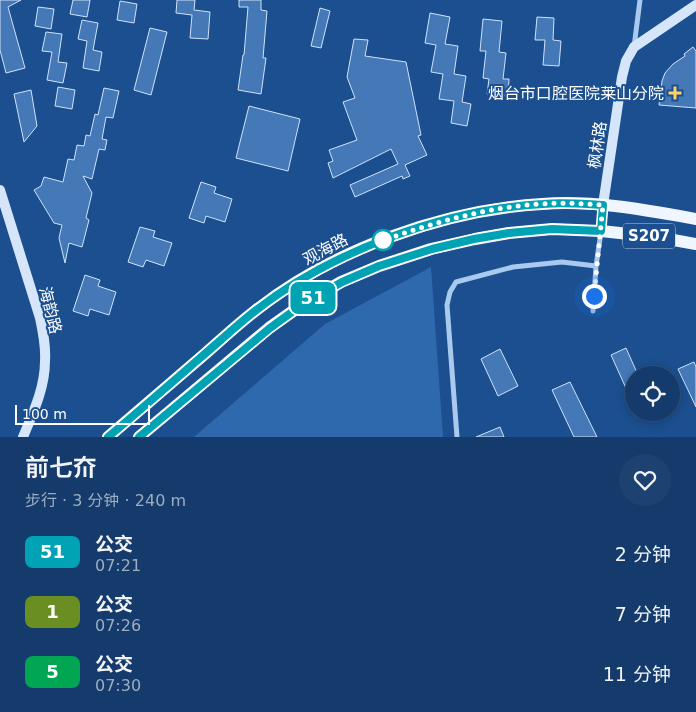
<!DOCTYPE html>
<html lang="zh">
<head>
<meta charset="utf-8">
<style>
  :root { --surface:#143b6b; --page:#1d4271; --text:#f1f3f6; --muted:#9dadc1; --line:#33557e }
  body { margin:0; font-family:"DejaVu Sans","Noto Sans SC",sans-serif; background:var(--page); color:var(--text); height:100vh; display:flex; flex-direction:column; font-size:19px; white-space:nowrap }
  * { box-sizing:border-box; margin:0 }
  p { font-size:16px; color:var(--muted) }
  .icon { flex:none; width:28px; height:28px; fill:none; stroke:currentColor; stroke-width:2; stroke-linecap:round; stroke-linejoin:round }
  .map { position:relative; height:437px; overflow:hidden }
  .panel { display:flex; flex-direction:column; background:var(--surface); flex:1 }
  .panel>* { flex:none }
  .badge { padding:0 10px; border-radius:8px; font-size:18px; line-height:32px }
  .fabs { position:absolute; left:625px; top:366px; display:grid; gap:10px }
  .fabs a { display:grid; place-items:center; width:55px; height:55px; border-radius:50%; background:var(--surface); box-shadow:0 2px 12px #0003,0 0 0 1px var(--line); font-size:25px }
  .scale { position:absolute; left:15px; bottom:12px; width:135px; box-sizing:border-box; padding-left:5px; border:2px solid #fff; border-top:0; font-size:14px; line-height:18px; white-space:nowrap; color:#fff; -webkit-text-stroke:4px #1b4f8f; paint-order:stroke }
  .you { position:absolute; width:25px; height:25px; margin:-12px; border:4px solid #fff; border-radius:50%; background:#1a73e8; box-shadow:0 0 0 8px #1a73e833 }
  .map>.badge { position:absolute; translate:-50% -50%; box-shadow:0 0 0 2px #fff }
  .round { display:grid; place-items:center; flex:none; width:52px; height:52px; border-radius:26px; background:var(--page) }
  .overview { display:flex; align-items:center; justify-content:space-between; height:85px; padding:0 25px }
  h1 { font-size:24px; font-weight:600; line-height:38px }
  ul { padding:0; list-style:none }
  li { display:flex; align-items:center; gap:15px; height:60px; padding:0 25px }
  li div { flex:1 }
  li b { display:block; font-size:19px }
  li em { font-style:normal }
  li .badge { min-width:55px; font-weight:700; text-align:center }
  .map>svg:first-child { display:block }
  .green { fill:#2e69ad }
  .building { fill:#4478b7; stroke:#cfe3fa }
  .lines { fill:none; stroke-linecap:round; stroke-linejoin:round }
  .street { stroke:#a9c9ee; stroke-width:5 }
  .secondary { stroke:#d6e6fa; stroke-width:10 }
  .primary { stroke:#f0f6ff; stroke-width:12 }
  .line-casing { stroke:#fff; stroke-width:11 }
  .line { stroke:#00a3b4; stroke-width:8 }
  .walk { stroke:#fff; stroke-width:5; stroke-dasharray:0 9 }
  .poi-dot { fill:#ffd166; stroke:#1b4f8f; stroke-width:2 }
  .stop-dot { fill:#fff; stroke:#00a3b4; stroke-width:2.5 }
  .labels { text-anchor:middle; stroke-width:4; stroke-linejoin:round; paint-order:stroke }
  .shield { fill:#1b4f8f; stroke:#bbcadd; stroke-width:1 }
  .shield-label { font-size:15px; font-weight:bold; fill:#fff }
  .poi-label { font-size:16px; fill:#fff; stroke:#1b4f8f; text-anchor:end }
  .street-label { font-size:16px; fill:#fff; stroke:#1b4f8f }
</style>
</head>
<body>
<div class="map">
<svg width="696" height="437" viewBox="0 0 696 437">
  <rect width="100%" height="100%" fill="#1b4f8f"/>
  <path class="green" d="M431,267L443,437H194L325,324Z"/>
  <path class="building" d="M0,0H21L8,7L25,68L6,73L0,50Z
    M73,0H90L87,17L70,14Z
    M177,0H195L194,10L210,12L208,39L190,38L192,15L176,13Z
    M239,0H261V10L267,11L263,58H266L261,94L238,90L243,55H244L248,7H239Z
    M120,1L137,4L134,23L117,20Z
    M38,7L54,9L51,29L35,26Z
    M320,8L330,11L321,48L311,46Z
    M430,13L450,17L445,44L458,46L454,74L466,76L462,102L471,104L467,126L451,123L454,101L439,99L443,74L431,72L436,45L425,43Z
    M537,17L554,18L553,40L561,41L559,66L543,65L545,40H535Z
    M483,19L502,21L499,52L506,53L503,79H509L508,96L487,94L489,79L483,78L486,51H480Z
    M82,20L98,23L93,50L102,52L99,71L83,68L87,41L78,39Z
    M150,28L167,32L151,95L134,90Z
    M46,32L62,34L58,62L67,63L63,83L47,80L52,52L42,51Z
    M354,39L368,40L365,56L406,62L421,135L418,136L427,155L405,165L410,176L403,179L402,176L355,197L350,185L398,164L391,149L333,178L328,163L333,161L329,150L357,140L343,102L355,98L347,77Z
    M693,47L696,51V108L659,105L662,81L665,73L673,64L685,56L684,54Z
    M58,87L75,90L72,109L55,106Z
    M104,88L119,91L113,118L106,117L102,139L107,140L105,150L99,149L92,179L83,176L92,193L86,218L89,220L82,247L69,243L65,263L59,238L62,225L54,223L34,190L41,186L44,177L63,182L68,159L74,160L77,145L84,146L86,135L90,136L95,114L98,115Z
    M31,90L37,126L24,142L14,94Z
    M249,106L300,119L288,171L236,158Z
    M201,182L216,187L214,193L232,199L225,222L206,216L204,223L189,218Z
    M140,227L155,231L153,237L172,243L164,266L146,260L143,267L128,262Z
    M85,275L100,280L98,286L116,292L109,315L90,309L88,316L73,311Z
    M626,348L638,375H634V406L611,355Z
    M500,349L518,386L498,396L481,359Z
    M694,362L696,367V407L678,369Z
    M570,382L597,437H574L552,390Z
    M500,427L504,437H476Z"/>
  <g class="lines">
    <path class="street" d="M634,47L640,0
      M593,311L596,266L601,232
      M457,437L447,305L450,292L456,282L513,267L562,262L596,266"/>
    <path class="secondary" d="M0,190L40,318C43,332 46,346 45,361C45,388 33,413 23,437
      M601,231L603,205L622,77L626,61L634,47L696,5"/>
    <path class="primary" d="M108,437C141,409 173,381 206,353C222,339 238,324 255,311C332,250 443,210 542,204C593,200 646,210 696,219
      M139,437L269,328L303,304L341,282L379,266L431,249L475,239L509,233L552,229L601,231L657,237L696,244"/>
  </g>
  <g class="lines">
    <g class="line-casing">
      <path id="line" d="M108,437C139,411 170,384 200,358C219,342 236,326 255,311C332,251 445,209 543,204C563,202 583,204 603,205L601,231L552,229L509,233L474,239L432,249L379,266L342,282L303,304L270,328L139,437"/>
    </g>
    <use href="#line" class="line"/>
    <path class="walk" d="M383,240L381,241C433,223 486,207 542,204C562,202 583,204 603,205L594,296"/>
  </g>
  <path class="poi-dot" d="M672.5 85.5h5v5h5v5h-5v5h-5v-5h-5v-5h5z"/>
  <circle class="stop-dot" cx="383" cy="240" r="10"/>
  <g class="labels">
    <rect class="shield" x="623" y="223.5" width="52" height="25" rx="4"/>
    <g class="shield-label">
      <text x="649" y="241">S207</text>
    </g>
    <g class="poi-label">
      <text x="664" y="99">烟台市口腔医院莱山分院</text>
    </g>
    <g class="street-label">
      <text transform="translate(597 145) rotate(-82)" y="6">枫林路</text>
      <text transform="translate(325 249) rotate(-28)" y="6">观海路</text>
      <text transform="translate(51 310) rotate(76)" y="6">海韵路</text>
    </g>
  </g>
</svg>
<div class="fabs">
<a><svg class="icon" aria-label="locate" viewBox="0 0 24 24"><circle cx="12" cy="12" r="6"/><path d="M12 2v4M12 18v4M2 12h4M18 12h4"/></svg></a>
</div>
<div class="scale">100 m</div>
<div class="you" style="left:594px;top:296px"></div>
<b class="badge" style="left:313px;top:298px;background:#00a3b4;color:#fff">51</b>
</div>
<section class="panel">
<div class="overview"><div><h1>前七夼</h1><p>步行 · 3 分钟 · 240 m</p></div><a class="round"><svg class="icon" aria-label="heart" viewBox="0 0 24 24"><path d="M12 20l-8-8c-3-5 5-10 8-4 3-6 11-1 8 4z"/></svg></a></div>
<ul>
<li><span class="badge" style="background:#00a3b4;color:#fff">51</span><div><b>公交</b><p>07:21</p></div><em>2 分钟</em></li>
<li><span class="badge" style="background:#6b8e23;color:#fff">1</span><div><b>公交</b><p>07:26</p></div><em>7 分钟</em></li>
<li><span class="badge" style="background:#00a651;color:#fff">5</span><div><b>公交</b><p>07:30</p></div><em>11 分钟</em></li>
</ul>
</section>
</body>
</html>
